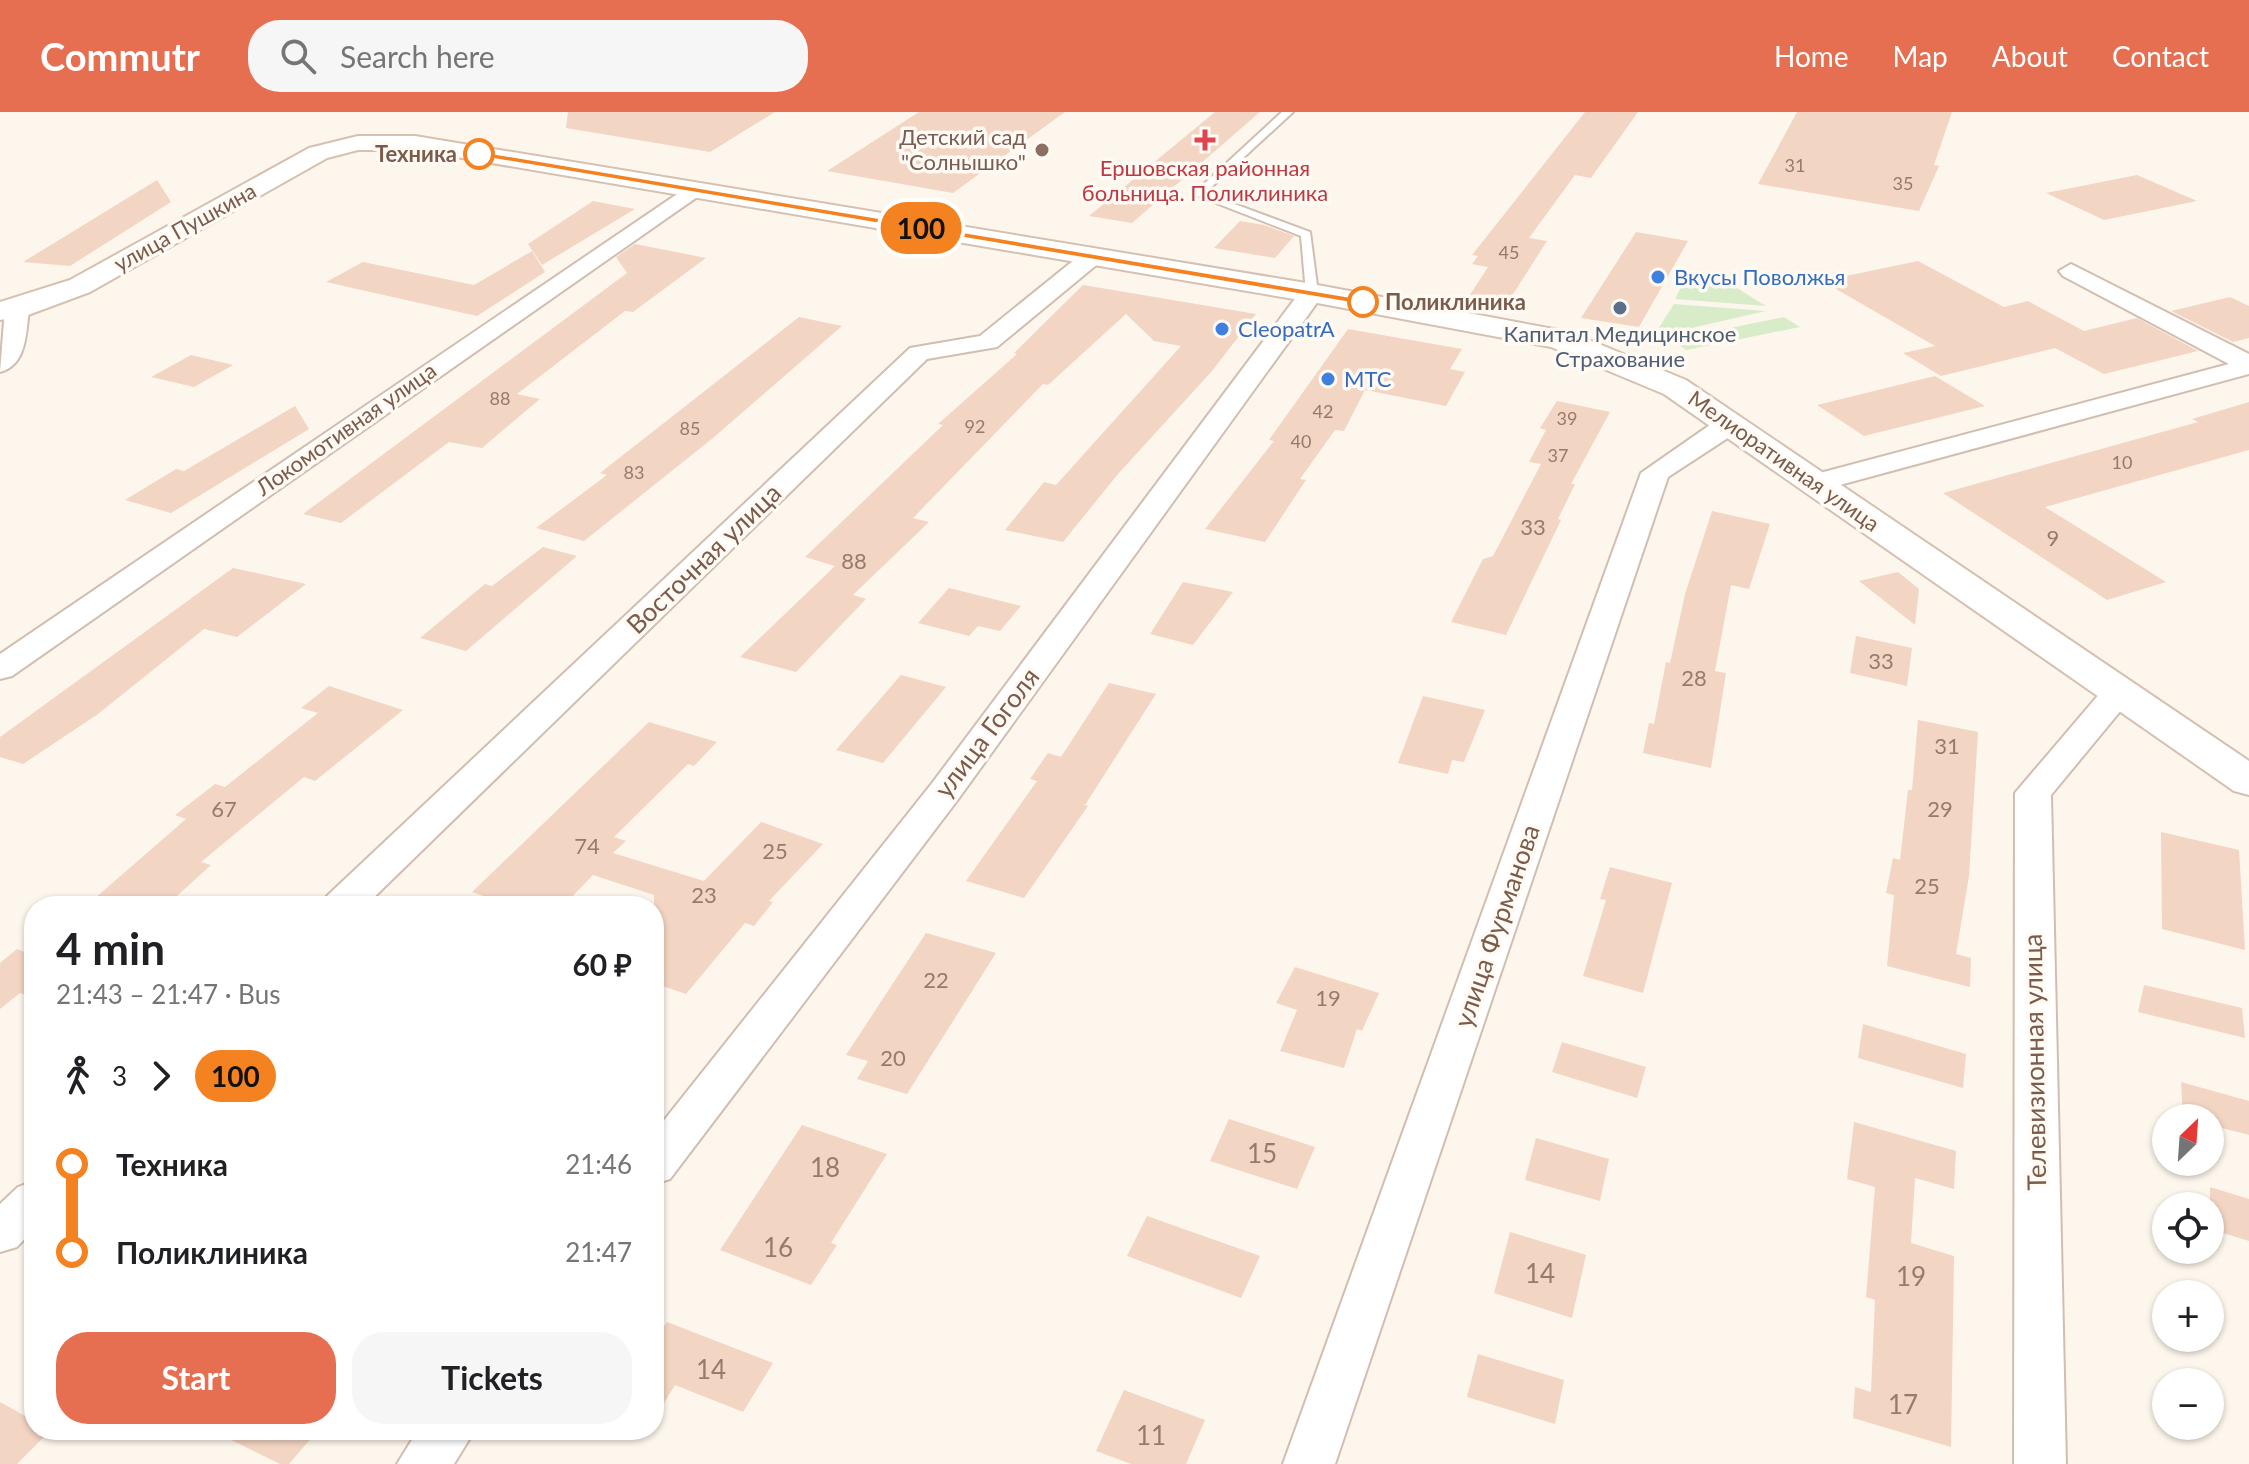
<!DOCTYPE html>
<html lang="en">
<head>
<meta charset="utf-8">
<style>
  :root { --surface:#fff; --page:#f6f6f6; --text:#202124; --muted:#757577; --accent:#e76f51 }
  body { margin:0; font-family:Lato,sans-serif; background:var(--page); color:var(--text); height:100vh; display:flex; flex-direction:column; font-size:30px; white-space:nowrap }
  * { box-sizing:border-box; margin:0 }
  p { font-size:26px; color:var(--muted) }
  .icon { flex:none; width:44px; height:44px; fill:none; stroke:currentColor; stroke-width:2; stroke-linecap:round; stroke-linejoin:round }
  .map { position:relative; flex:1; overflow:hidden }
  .side { position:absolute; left:24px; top:784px; width:640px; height:544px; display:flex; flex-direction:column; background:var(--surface); border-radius:32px; box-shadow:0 2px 6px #0004 }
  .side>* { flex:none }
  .badge { padding:0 16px; border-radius:26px; font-size:28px; line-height:52px }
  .needle { width:52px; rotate:25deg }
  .tools { position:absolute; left:2152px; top:992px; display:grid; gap:16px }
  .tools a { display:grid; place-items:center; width:72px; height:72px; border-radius:50%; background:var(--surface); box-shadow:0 2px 6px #0004; font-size:40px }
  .map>.badge { position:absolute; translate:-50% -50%; box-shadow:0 0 0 4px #fff }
  .legs { display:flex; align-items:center; gap:12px; height:88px; padding:0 32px; font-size:26px }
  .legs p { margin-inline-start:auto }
  .head { display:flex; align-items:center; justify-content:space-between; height:136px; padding:0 32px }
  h1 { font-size:44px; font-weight:700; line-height:60px }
  .cta { display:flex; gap:16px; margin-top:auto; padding:16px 32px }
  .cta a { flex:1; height:92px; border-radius:32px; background:var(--accent); color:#fff; font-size:32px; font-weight:700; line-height:92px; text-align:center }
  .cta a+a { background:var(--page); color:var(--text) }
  ul { padding:0 32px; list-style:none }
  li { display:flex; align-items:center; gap:28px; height:88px; font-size:30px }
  li i { display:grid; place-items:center; width:12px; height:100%; margin:0 10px; background:currentColor }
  li i::after { content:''; width:20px; height:20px; margin:-10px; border:6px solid; border-radius:50%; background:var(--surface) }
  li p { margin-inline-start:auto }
  li:first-child i { background:linear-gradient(#0000 50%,currentColor 0) }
  li:last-child i { background:linear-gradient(currentColor 50%,#0000 0) }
  header { display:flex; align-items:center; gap:48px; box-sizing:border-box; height:112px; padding:0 40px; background:var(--accent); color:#fff }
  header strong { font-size:38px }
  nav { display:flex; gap:44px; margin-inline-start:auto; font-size:28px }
  .search { width:560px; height:72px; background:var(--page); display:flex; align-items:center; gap:20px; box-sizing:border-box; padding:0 28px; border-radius:32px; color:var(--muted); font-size:30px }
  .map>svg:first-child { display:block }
  .green { fill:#d8ecc9 }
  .building { fill:#f3d5c3 }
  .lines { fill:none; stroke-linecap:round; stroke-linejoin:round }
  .lane-casing { stroke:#d1beb0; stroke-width:4 }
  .street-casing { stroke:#d1beb0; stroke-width:4 }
  .secondary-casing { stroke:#d6c0b0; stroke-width:4 }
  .lane { fill:#fff; fill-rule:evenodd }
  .street { fill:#fff; fill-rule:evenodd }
  .secondary { fill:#fff; fill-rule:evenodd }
  .line-1 { fill:#f58220; stroke:#fff; stroke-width:2 }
  .health-dot { fill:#e0444e; stroke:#fffaf3; stroke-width:3 }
  .education-dot { fill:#8d6e63; stroke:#fffaf3; stroke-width:3 }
  .stop-1-dot { fill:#fff; stroke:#f58220; stroke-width:4 }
  .shop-dot { fill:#3f7fe0; stroke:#fffaf3; stroke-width:3 }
  .service-dot { fill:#5c6f8a; stroke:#fffaf3; stroke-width:3 }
  .labels { text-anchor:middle; stroke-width:7; stroke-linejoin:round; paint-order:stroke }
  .far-number-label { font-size:18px; fill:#987a6a }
  .far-education-label { font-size:22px; fill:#785e54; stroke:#fffaf3; text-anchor:end }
  .far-stop-label { font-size:22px; font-weight:bold; fill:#7a5c4d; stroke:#fffaf3; text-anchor:end }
  .far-health-label { font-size:22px; fill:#be3a42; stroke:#fffaf3 }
  .far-street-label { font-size:22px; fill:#7a5c4d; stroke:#fffaf3 }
  .far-shop-label { font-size:22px; fill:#366cbe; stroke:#fffaf3; text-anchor:start }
  .far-service-label { font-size:22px; fill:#4e5e75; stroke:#fffaf3 }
  .number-label { font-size:22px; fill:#987a6a }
  .street-label { font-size:26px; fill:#7a5c4d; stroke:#fffaf3 }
  .near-number-label { font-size:26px; fill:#987a6a }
</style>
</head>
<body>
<header>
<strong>Commutr</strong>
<div class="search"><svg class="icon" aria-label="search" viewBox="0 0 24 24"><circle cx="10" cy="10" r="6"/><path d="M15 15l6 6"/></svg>Search here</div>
<nav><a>Home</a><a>Map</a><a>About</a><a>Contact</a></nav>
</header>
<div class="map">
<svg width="2249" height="1352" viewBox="0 0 2249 1352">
  <rect width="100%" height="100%" fill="#fdf6ec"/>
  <path class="green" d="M1715,170L1732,173L1766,194L1675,187L1682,173Z
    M1674,192L1766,199L1665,222L1658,217Z
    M1784,205L1800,215L1686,238L1672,228Z"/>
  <path class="building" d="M568,0H775L710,40L566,16Z
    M919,0H1065L953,81L827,59Z
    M1215,0H1260L1132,111L1089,104Z
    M1585,0H1638L1591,66L1575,63L1529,126L1547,129L1508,190L1470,183L1488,155L1472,152L1478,144L1472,143Z
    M1797,0H1952L1934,53L1939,54L1919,99L1758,72Z
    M2137,63L2197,89L2104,108L2046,81Z
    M157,68L171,90L70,154L23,150Z
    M593,89L635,97L542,153L528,132Z
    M1240,109L1264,113L1294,124L1275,146L1214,136Z
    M1636,120L1688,129L1639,215L1581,206Z
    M635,132L706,146L633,200L625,199L517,282L540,287L482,336L449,330L341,411L303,402L627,161L616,145Z
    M532,139L545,160L477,204L326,170L363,150L474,173Z
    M1918,149L2004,195L2028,189L2084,219L2137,206L2198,239L2104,262L2055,236L1941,264L1903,241L1935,234L1822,169Z
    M1083,173L1256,202L1212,259L1118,362L1063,430L1005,418L1044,370L1056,373L1181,234L1154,229L1126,202L1048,273L1043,272L913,406L929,410L853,483L866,487L796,560L740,545L835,454L805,445L943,313L938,312L1017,242L1014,241Z
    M2230,185L2249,194V226L2233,230L2171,199Z
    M799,205L842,214L713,326L584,429L536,416L607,363L600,361Z
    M1348,217L1462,237L1450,257L1465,260L1446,294L1365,278L1344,319L1335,318L1300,367L1306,368L1265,430L1205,417L1274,329L1269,328Z
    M191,243L233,253L194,275L151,265Z
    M1935,264L1985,294L1864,324L1817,293Z
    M1557,289L1610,300L1571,372H1575L1558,407L1561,408L1506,523L1451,510L1483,447L1493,444L1541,352L1529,350L1546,318L1540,316Z
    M2249,290V338L2045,395L2166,470L2107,488L1943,381L2198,310L2192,307Z
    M295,294L309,317L171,401L125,388L176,357L184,359Z
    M1712,399L1770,412L1749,477L1731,473L1715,559L1726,561L1711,656L1643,641L1649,611L1654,612L1666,550L1670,551L1685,482Z
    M543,435L577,444L466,539L420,526L485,472L492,474Z
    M233,456L306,472L237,525L204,517L98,602L23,652L0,645V625Z
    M1898,460L1919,477L1915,513L1859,469Z
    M1183,470L1233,480L1193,533L1150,522Z
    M949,476L1021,494L1000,519L978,514L969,524L918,511Z
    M1856,524L1912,536L1907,574L1850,561Z
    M901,563L946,575L883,651L836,638Z
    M1109,571L1156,582L1085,693L1088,694L1024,786L966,769L1037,669L1030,667L1048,641L1061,645Z
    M329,574L403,598L315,669L304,665L201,750L211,753L166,794H86L186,707L175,703L215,672L225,675L318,601L301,596Z
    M1423,584L1485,598L1464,650L1452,648L1448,662L1398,651Z
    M1918,608L1978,620L1969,764L1956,842L1971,846L1970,875L1887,854L1894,783L1886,781L1893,746L1900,748L1908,678H1912Z
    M649,610L717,630L694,654L688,652L614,725L626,729L613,741L704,769L761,710L823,732L769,789L773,790L754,814L745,811L686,882L654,871V783L593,763L563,794H513L472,780Z
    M2161,720L2239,738L2245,838L2162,817Z
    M1610,755L1672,771L1643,881L1583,864L1606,788L1600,787Z
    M926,821L996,841L907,982L857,967L868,949L846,943Z
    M17,837L34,844V886L20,881L0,897V851Z
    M1295,855L1379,881L1362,919L1357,917L1344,956L1280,939L1297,898L1276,891Z
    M2144,873L2242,896L2245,926L2138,900Z
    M1863,912L1966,942L1963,976L1858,946Z
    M1562,930L1646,955L1637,986L1552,960Z
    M2181,970L2249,989V1023L2210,1013V1006H2183Z
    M1229,1007L1315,1035L1297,1077L1210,1049Z
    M1854,1010L1956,1039L1954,1077L1915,1066L1911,1131L1954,1144L1951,1335L1853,1306L1855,1275L1871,1280L1875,1188L1866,1185L1875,1075L1847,1067Z
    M802,1013L887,1042L831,1131L837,1133L811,1173L720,1138Z
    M1536,1026L1609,1047L1600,1089L1525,1068Z
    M2210,1075L2249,1087V1129L2210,1117Z
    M1147,1104L1260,1144L1241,1186L1127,1144Z
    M1510,1120L1586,1143L1572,1206L1494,1181Z
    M667,1210L773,1251L743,1300L675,1273L654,1307V1229Z
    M1478,1242L1564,1268L1555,1312L1467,1285Z
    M1124,1278L1205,1308L1186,1352H1131L1096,1339Z
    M0,1290L34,1309V1318H51L17,1352H0Z
    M211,1318H318L289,1352H280Z"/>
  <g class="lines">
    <g class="lane-casing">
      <path id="lane" d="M1282,0H1293L1205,81L1310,120L1318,181L1312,185L1306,181L1301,124L1193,82Z"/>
    </g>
    <g class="street-casing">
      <path id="street" d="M692,72L700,73L703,78L700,83L12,564L0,567V542Z
        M1092,138L1100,140L1104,145L1100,150L997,235L927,247L365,794H322L327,784L910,236L980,224L1084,140Z
        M2071,152L2249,242V262L1825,377H1805L1801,371L1805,365L2229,252L2063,164L2059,159Z
        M1312,174L1324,181L959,686L670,1067L654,1072V1021L933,670L1303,176Z
        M17,190L29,197C26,220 27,253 0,260L5,197Z
        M1730,304L1740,306L1744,312L1740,318L1668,365L1335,1352H1283L1641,361L1720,306Z
        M2119,570L2131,573L2136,580L2051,683L2066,1352H2014L2015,681L2107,573Z
        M34,1069V1117L17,1135L0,1140V1092L18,1075Z
        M418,1318H475L454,1352H397Z"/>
    </g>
    <g class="secondary-casing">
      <path id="secondary" d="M358,24H415L1312,172L1570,220L1686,268L2249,649V683L2234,679L1664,282L1551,235L1312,190L415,38H358L327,46L90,180L28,203L0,208V190L70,168L309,36Z"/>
    </g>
    <use href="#lane" class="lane"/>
    <use href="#street" class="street"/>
    <use href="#secondary" class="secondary"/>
  </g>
  <path class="line-1" d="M479,39L1363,187L1368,190L1363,193L476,44Z"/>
  <path class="health-dot" d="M1201 16h8v8h8v8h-8v8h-8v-8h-8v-8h8z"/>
  <circle class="education-dot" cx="1042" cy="38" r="8"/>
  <g class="stop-1-dot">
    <circle cx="479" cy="42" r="14"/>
    <circle cx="1363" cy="190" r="14"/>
  </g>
  <g class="shop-dot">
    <circle cx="1658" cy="165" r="8"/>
    <circle cx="1222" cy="217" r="8"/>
    <circle cx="1328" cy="267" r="8"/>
  </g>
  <circle class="service-dot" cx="1620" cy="196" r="8"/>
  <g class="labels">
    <g class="far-number-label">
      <text x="1795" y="60">31</text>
      <text x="1903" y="78">35</text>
      <text x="1509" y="147">45</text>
      <text x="500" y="293">88</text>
      <text x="1323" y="306">42</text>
      <text x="1567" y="313">39</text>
      <text x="975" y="321">92</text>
      <text x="690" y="323">85</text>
      <text x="1301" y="336">40</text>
      <text x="1558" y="350">37</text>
      <text x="2122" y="357">10</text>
      <text x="634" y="367">83</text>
    </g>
    <g class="far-education-label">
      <text x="1026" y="33">Детский сад<tspan x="1026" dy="25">"Солнышко"</tspan></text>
    </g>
    <g class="far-stop-label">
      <text x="457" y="50">Техника</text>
      <text x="1385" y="198" text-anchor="start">Поликлиника</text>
    </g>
    <g class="far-health-label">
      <text x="1205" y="64">Ершовская районная<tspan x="1205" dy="25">больница. Поликлиника</tspan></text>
    </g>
    <g class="far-street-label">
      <text transform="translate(185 115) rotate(-29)" y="8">улица Пушкина</text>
      <text transform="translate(346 317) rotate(-35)" y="8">Локомотивная улица</text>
      <text transform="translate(1784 349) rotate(35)" y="8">Мелиоративная улица</text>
    </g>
    <g class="far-shop-label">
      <text x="1674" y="173">Вкусы Поволжья</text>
      <text x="1238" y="225">CleopatrA</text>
      <text x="1344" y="275">МТС</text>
    </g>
    <g class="far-service-label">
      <text x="1620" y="230">Капитал Медицинское<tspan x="1620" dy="25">Страхование</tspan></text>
    </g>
    <g class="number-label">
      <text x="1533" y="423">33</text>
      <text x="2053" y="434">9</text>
      <text x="854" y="457">88</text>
      <text x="1881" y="557">33</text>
      <text x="1694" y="574">28</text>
      <text x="1947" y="642">31</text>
      <text x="224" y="705">67</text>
      <text x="1940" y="705">29</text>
      <text x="587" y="742">74</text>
      <text x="775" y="747">25</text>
      <text x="1927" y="782">25</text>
      <text x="704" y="791">23</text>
      <text x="936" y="876">22</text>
      <text x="1328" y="894">19</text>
      <text x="893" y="954">20</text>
    </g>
    <g class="street-label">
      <text transform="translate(704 447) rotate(-44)" y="9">Восточная улица</text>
      <text transform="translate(987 621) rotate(-53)" y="9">улица Гоголя</text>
      <text transform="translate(1497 814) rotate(-71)" y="9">улица Фурманова</text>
      <text transform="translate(2035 950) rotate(-91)" y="9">Телевизионная улица</text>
    </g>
    <g class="near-number-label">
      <text x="1262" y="1051">15</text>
      <text x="825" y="1065">18</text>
      <text x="778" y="1145">16</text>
      <text x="1540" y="1171">14</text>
      <text x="1911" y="1174">19</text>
      <text x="711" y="1267">14</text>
      <text x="1903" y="1302">17</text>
      <text x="1151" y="1333">11</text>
    </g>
  </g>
</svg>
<div class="tools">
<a><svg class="needle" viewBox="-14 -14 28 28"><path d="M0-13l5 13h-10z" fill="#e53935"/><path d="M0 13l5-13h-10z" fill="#757577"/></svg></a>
<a><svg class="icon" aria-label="locate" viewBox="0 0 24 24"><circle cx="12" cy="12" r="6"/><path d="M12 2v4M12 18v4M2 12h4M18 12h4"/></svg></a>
<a>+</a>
<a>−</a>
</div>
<b class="badge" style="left:921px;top:116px;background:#f58220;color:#111">100</b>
<section class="side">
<div class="head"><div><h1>4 min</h1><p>21:43 – 21:47 · Bus</p></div><b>60 ₽</b></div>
<div class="legs"><svg class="icon" aria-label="walk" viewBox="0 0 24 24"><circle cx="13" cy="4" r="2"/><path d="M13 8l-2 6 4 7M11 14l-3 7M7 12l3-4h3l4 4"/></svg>3<svg class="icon" aria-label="forward" viewBox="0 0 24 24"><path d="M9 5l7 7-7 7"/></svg><b class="badge" style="background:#f58220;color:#111">100</b></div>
<ul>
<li><i style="color:#f58220"></i><b>Техника</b><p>21:46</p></li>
<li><i style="color:#f58220"></i><b>Поликлиника</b><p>21:47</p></li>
</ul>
<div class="cta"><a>Start</a><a>Tickets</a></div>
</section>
</div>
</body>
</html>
